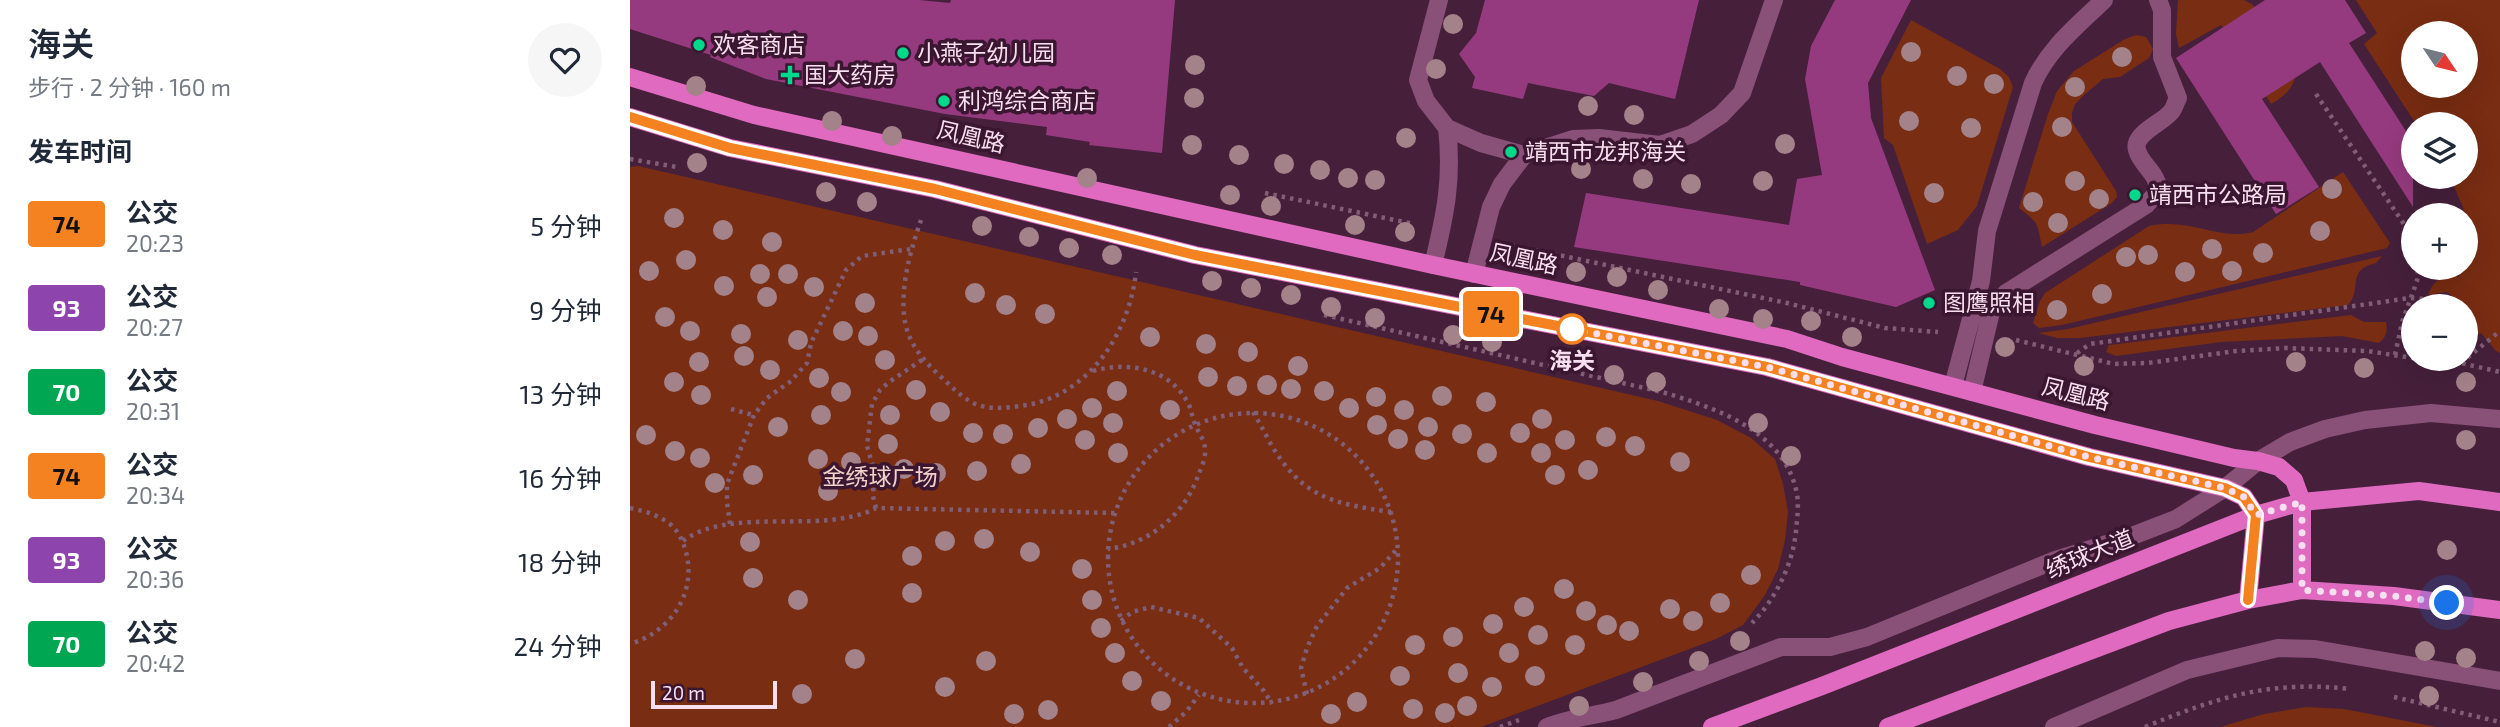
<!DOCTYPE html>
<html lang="zh">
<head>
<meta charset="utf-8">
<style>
  :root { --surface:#fff; --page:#f6f6f7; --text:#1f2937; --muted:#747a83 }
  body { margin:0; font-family:"Exo 2","Noto Sans SC",sans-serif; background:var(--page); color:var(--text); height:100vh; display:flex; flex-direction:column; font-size:26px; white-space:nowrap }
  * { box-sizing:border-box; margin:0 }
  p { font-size:23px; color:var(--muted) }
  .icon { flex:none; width:38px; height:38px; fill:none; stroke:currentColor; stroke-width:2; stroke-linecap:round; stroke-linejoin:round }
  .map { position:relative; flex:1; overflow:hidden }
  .sheet { display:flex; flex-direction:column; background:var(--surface); width:630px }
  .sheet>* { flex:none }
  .badge { padding:0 14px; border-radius:5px; font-size:24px; line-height:46px }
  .needle { width:46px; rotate:125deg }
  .fabs { position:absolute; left:1771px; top:21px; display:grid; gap:14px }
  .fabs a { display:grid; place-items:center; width:77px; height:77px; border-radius:50%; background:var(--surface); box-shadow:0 7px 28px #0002; font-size:35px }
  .scale { position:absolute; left:21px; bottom:18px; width:126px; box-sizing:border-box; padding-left:7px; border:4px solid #f8dfef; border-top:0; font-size:19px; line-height:24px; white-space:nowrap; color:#f8dfef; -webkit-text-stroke:5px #3b1631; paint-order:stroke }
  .you { position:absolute; width:35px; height:35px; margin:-18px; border:5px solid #fff; border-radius:50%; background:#1a73e8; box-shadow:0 0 0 10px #1a73e833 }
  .map>.badge { position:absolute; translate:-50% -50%; box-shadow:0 0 0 4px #fff }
  h2 { padding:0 28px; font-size:26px; line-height:63px }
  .round { display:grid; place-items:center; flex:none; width:74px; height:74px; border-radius:37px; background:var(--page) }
  .head { display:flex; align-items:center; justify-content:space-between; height:119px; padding:0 28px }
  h1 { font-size:33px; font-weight:600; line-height:52px }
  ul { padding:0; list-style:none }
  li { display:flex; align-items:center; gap:21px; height:84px; padding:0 28px }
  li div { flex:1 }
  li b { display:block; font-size:26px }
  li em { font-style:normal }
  li .badge { min-width:77px; font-weight:700; text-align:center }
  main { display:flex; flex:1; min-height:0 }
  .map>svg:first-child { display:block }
  .green { fill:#792d12; fill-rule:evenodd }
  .building { fill:#963a7f }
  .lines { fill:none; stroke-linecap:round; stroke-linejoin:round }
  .path { stroke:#805e76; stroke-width:4.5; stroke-dasharray:3.5 5; stroke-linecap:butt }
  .minor { stroke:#895078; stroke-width:18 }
  .major { stroke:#df6abf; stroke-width:18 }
  .tree { fill:#a4828a }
  .line-casing { stroke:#fff; stroke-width:16 }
  .line { stroke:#f58220; stroke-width:10 }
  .walk { stroke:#f8dfef; stroke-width:7; stroke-dasharray:0 12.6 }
  .poi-dot { fill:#00d98c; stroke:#3b1631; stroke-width:2.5 }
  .stop-dot { fill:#fff; stroke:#f58220; stroke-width:3.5 }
  .labels { text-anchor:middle; stroke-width:7; stroke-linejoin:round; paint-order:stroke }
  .poi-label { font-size:23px; fill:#f8dfef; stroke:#3b1631; text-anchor:start }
  .street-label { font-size:23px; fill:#f8dfef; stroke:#3b1631 }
  .stop-label { font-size:23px; font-weight:bold; fill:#f8dfef; stroke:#3b1631 }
  .park-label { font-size:23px; fill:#f1d3ca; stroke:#3b1631 }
</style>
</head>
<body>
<main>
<section class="sheet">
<div class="head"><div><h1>海关</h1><p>步行 · 2 分钟 · 160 m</p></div><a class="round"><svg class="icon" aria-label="heart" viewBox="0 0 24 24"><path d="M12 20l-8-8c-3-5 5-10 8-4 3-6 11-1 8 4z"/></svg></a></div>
<h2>发车时间</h2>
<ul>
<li><span class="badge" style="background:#f58220;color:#111">74</span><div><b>公交</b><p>20:23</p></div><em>5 分钟</em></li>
<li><span class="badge" style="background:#8e44ad;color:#fff">93</span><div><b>公交</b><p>20:27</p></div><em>9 分钟</em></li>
<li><span class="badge" style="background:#00a651;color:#fff">70</span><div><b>公交</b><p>20:31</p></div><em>13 分钟</em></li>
<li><span class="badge" style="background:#f58220;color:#111">74</span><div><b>公交</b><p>20:34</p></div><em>16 分钟</em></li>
<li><span class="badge" style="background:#8e44ad;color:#fff">93</span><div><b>公交</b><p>20:36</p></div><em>18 分钟</em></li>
<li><span class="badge" style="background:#00a651;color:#fff">70</span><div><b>公交</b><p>20:42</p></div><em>24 分钟</em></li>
</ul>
</section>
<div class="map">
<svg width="1870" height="727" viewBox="0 0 1870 727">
  <rect width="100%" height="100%" fill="#46203b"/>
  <path class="green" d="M1548,0H1614L1623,5L1666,73C1663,89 1655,96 1641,104L1591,25L1549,48L1546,34Z
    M1726,0H1870V353L1865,350L1851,333L1836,339V306H1823V297L1817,292L1798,295C1802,283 1809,278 1820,273L1829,277L1831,268H1836V243L1839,229L1836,215L1820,177H1836V124H1786L1734,44L1747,33ZM1783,33H1836V86H1783Z
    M1281,20L1370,69L1379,77L1383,87L1347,206L1328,230L1297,244L1263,145L1254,138L1251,78Z
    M1506,35L1516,37L1523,49L1519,58L1490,77L1473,79L1454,95L1445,104L1442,113V122L1486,191L1487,197L1482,203L1412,247C1407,224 1410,224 1389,208L1418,114L1427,91L1444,71L1495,39Z
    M8,166L1028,401L1087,420L1121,438L1145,459L1153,484L1158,512L1155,540L1148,569L1135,595L1113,625L1086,639L851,727H0V167Z
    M1713,172L1760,243L1757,248L1432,325L1409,328L1403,323L1410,301L1415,293L1519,226C1559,217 1590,241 1623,232Z
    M1752,256L1746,263C1715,270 1733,289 1718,305L1450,338H1427L1408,333L1438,329Z
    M1721,315L1734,322H1756C1758,332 1756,337 1749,343L1712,336L1591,342L1486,356L1476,352L1479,345L1488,344Z
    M1676,707L1714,709L1807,727H1590L1634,714Z"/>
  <path class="building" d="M0,0H289L320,3L321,0H545L532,153L459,145L460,142L416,135L417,127L315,114L136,79L80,57L81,55L0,29Z
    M855,0H1069L1045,99L979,83L964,96L898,83L893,99L842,88L845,77L829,54L846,33Z
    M1205,0H1281L1238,83L1241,118L1305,290L1266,307L1170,285V282L944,247L956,193L1159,225L1167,179L1192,175L1175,79L1181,46Z
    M1635,0H1715L1736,33L1719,43L1783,142V207L1690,62L1632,99L1689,187L1646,214L1546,58Z"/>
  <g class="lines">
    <path class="path" d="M1686,94L1780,233L1783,245
      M0,159L47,167
      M635,193L784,224
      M291,220C281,249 271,283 274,314C276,341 292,359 310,376C321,386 330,396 343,403C359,410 374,408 390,406C457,398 499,335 506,272
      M881,245L1157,303L1255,328L1308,332
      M694,315L1032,392C1086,408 1155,431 1167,494C1169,506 1167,519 1166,531C1163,564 1145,600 1122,623
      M1386,340L1484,364L1518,363L1606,351L1656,348L1737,351L1783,358
      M1447,353L1460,344L1474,342L1780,298L1810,300L1815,306
      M1765,355L1772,322L1787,281L1788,268
      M1790,359L1831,363L1870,372
      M1831,363L1870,331
      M463,371C498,361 541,368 559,405C562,412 562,419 566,426C569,434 575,440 575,450C576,458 571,468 568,476C554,515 519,544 478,549
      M101,409L123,415
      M623,412C629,422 634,431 639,441C672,498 701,503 761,512
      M478 558a145 145 0 1 1 290 0a145 145 0 1 1-290 0Z
      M0,508C15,511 28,515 40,524C49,532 53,541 56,552C67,594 40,632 0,644
      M246,508L243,496L244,470L237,446L242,404L250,390L259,382L292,360
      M100,524L97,502V484L124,415L137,398L161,381L177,363L181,343L216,270L232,256L281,249
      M53,541C101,505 193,536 246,508L485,513
      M491,621L502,612L521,607L569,618L602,648L613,668L634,691L642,704
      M677,694L671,668L677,648L687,626L717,588L750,568L767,549
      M1764,697L1870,722
      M539,727L556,712L569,695
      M870,727L889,720
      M1515,727C1588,697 1640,680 1721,689"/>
    <path class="minor" d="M809,0L788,80L796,101L817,128L851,143L894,155L943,139L969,138L1030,145L1062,134L1091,115L1112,93L1144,0
      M803,265C815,216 823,179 817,128
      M844,274L861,207L872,184L894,155
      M1323,386L1351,281L1357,231L1403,83C1419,48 1447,26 1474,0
      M1342,392L1361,312L1376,293L1516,205L1529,190C1526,171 1511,165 1507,150C1502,134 1532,123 1540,113C1544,110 1545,103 1548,98L1532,57V10L1528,0
      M917,727C939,718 963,716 986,710L1151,647H1200L1237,637L1425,560L1502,536L1546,519L1595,488L1628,461L1660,442L1695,429L1735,420L1801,413L1870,419
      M1424,727L1557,670L1648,648L1685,649L1870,681"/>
    <path class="major" d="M0,77L124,115L803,265L1157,339L1212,357L1465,425L1604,458L1628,461L1649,467L1664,480L1672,502V590
      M0,117L100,148L305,189L565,255L1137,367L1459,457L1595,488L1614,497L1626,515L1618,600
      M1082,727L1192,686L1626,515L1672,502L1789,491L1870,502
      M1258,727L1539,621L1618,600L1672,590L1764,596L1870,610"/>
  </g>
  <g class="tree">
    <circle cx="823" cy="24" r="10"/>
    <circle cx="1281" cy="52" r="10"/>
    <circle cx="1492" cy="57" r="10"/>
    <circle cx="565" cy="65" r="10"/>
    <circle cx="806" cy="69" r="10"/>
    <circle cx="1327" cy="76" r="10"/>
    <circle cx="1364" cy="84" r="10"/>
    <circle cx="66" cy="86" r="10"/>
    <circle cx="1445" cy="87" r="10"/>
    <circle cx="564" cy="98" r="10"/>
    <circle cx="958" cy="106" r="10"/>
    <circle cx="1004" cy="115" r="10"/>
    <circle cx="202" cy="121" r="10"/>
    <circle cx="1279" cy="121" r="10"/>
    <circle cx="1432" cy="127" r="10"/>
    <circle cx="1341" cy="128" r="10"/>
    <circle cx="262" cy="136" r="10"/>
    <circle cx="776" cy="138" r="10"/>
    <circle cx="1155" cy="144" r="10"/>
    <circle cx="562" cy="145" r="10"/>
    <circle cx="609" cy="155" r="10"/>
    <circle cx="67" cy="163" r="10"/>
    <circle cx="654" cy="164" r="10"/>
    <circle cx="951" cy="169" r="10"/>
    <circle cx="690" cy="170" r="10"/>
    <circle cx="457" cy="178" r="10"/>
    <circle cx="718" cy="178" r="10"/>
    <circle cx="1013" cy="179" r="10"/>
    <circle cx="745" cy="180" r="10"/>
    <circle cx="1133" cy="181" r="10"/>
    <circle cx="1445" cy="181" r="10"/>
    <circle cx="1061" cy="184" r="10"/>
    <circle cx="1702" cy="189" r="10"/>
    <circle cx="196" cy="192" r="10"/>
    <circle cx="1304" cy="193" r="10"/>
    <circle cx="600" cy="195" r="10"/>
    <circle cx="1469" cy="199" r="10"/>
    <circle cx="237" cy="202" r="10"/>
    <circle cx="1403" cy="202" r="10"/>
    <circle cx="641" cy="206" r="10"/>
    <circle cx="44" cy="218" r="10"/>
    <circle cx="1428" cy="223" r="10"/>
    <circle cx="725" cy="225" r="10"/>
    <circle cx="352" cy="226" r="10"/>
    <circle cx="93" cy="230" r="10"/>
    <circle cx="1690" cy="231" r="10"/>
    <circle cx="775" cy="232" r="10"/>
    <circle cx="399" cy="237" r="10"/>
    <circle cx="142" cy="242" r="10"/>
    <circle cx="439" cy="248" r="10"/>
    <circle cx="1582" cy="249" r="10"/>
    <circle cx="1633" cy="253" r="10"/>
    <circle cx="482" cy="255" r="10"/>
    <circle cx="1518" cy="255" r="10"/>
    <circle cx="1496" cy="257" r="10"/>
    <circle cx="56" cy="260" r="10"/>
    <circle cx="898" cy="261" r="10"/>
    <circle cx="19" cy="271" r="10"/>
    <circle cx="1602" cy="271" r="10"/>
    <circle cx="946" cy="272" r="10"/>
    <circle cx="1555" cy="272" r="10"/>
    <circle cx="130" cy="274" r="10"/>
    <circle cx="158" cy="274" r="10"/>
    <circle cx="987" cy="277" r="10"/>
    <circle cx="582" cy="281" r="10"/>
    <circle cx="94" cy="286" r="10"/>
    <circle cx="184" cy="287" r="10"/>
    <circle cx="621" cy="288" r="10"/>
    <circle cx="1028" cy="290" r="10"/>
    <circle cx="345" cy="293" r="10"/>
    <circle cx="1472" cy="294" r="10"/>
    <circle cx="661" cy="295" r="10"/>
    <circle cx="137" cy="297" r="10"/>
    <circle cx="235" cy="303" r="10"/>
    <circle cx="376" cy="305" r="10"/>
    <circle cx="701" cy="307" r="10"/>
    <circle cx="1089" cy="309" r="10"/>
    <circle cx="1427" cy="310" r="10"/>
    <circle cx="415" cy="314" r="10"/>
    <circle cx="35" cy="317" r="10"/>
    <circle cx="745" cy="318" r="10"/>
    <circle cx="1133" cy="319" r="10"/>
    <circle cx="1181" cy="321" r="10"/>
    <circle cx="60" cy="331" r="10"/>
    <circle cx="213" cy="331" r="10"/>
    <circle cx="111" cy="334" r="10"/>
    <circle cx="823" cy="335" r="10"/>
    <circle cx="238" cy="336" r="10"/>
    <circle cx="520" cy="337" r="10"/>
    <circle cx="1222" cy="337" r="10"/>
    <circle cx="168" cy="340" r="10"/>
    <circle cx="862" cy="342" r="10"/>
    <circle cx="576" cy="344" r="10"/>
    <circle cx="1375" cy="347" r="10"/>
    <circle cx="618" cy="352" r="10"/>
    <circle cx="114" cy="356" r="10"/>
    <circle cx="255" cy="360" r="10"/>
    <circle cx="69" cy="362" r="10"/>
    <circle cx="1666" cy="362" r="10"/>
    <circle cx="668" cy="366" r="10"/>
    <circle cx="1454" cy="366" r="10"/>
    <circle cx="1734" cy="368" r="10"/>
    <circle cx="140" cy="370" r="10"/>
    <circle cx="984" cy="375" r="10"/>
    <circle cx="578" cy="377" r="10"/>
    <circle cx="189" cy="378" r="10"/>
    <circle cx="44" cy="382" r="10"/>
    <circle cx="1026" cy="382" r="10"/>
    <circle cx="1836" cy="382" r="10"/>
    <circle cx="637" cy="385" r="10"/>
    <circle cx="607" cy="386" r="10"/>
    <circle cx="661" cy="389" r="10"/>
    <circle cx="286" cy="390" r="10"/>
    <circle cx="487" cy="391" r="10"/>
    <circle cx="694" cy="391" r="10"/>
    <circle cx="211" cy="392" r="10"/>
    <circle cx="71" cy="395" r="10"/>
    <circle cx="812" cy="396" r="10"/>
    <circle cx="746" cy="397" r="10"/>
    <circle cx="856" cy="402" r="10"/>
    <circle cx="462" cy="408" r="10"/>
    <circle cx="719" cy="408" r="10"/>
    <circle cx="540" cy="410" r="10"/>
    <circle cx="774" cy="410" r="10"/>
    <circle cx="310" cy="412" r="10"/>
    <circle cx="191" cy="415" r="10"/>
    <circle cx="260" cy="415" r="10"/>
    <circle cx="437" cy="419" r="10"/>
    <circle cx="912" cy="419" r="10"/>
    <circle cx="483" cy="423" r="10"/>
    <circle cx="1128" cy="423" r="10"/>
    <circle cx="747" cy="425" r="10"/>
    <circle cx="148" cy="427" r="10"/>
    <circle cx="798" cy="427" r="10"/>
    <circle cx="408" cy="428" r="10"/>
    <circle cx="343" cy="433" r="10"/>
    <circle cx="890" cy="433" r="10"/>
    <circle cx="373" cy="434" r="10"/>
    <circle cx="832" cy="434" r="10"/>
    <circle cx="16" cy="435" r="10"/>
    <circle cx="976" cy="437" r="10"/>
    <circle cx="768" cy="439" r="10"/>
    <circle cx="455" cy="440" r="10"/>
    <circle cx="935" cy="440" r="10"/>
    <circle cx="1836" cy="440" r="10"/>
    <circle cx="258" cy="444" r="10"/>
    <circle cx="1005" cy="446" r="10"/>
    <circle cx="795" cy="450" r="10"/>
    <circle cx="45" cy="451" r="10"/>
    <circle cx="488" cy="453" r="10"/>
    <circle cx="857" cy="453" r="10"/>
    <circle cx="911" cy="453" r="10"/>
    <circle cx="1161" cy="456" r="10"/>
    <circle cx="70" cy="458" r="10"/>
    <circle cx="188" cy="459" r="10"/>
    <circle cx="221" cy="462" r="10"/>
    <circle cx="1050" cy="462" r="10"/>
    <circle cx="391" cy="464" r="10"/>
    <circle cx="274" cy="469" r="10"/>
    <circle cx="958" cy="470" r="10"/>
    <circle cx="347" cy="471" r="10"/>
    <circle cx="306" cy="473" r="10"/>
    <circle cx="123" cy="475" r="10"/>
    <circle cx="925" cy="475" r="10"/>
    <circle cx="85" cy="483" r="10"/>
    <circle cx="198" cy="491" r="10"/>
    <circle cx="354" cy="539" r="10"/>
    <circle cx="315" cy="541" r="10"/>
    <circle cx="120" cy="542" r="10"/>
    <circle cx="1817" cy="550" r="10"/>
    <circle cx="400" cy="552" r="10"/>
    <circle cx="282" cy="556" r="10"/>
    <circle cx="452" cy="569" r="10"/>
    <circle cx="1121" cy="575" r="10"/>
    <circle cx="123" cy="578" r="10"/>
    <circle cx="934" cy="589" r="10"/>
    <circle cx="282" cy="593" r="10"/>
    <circle cx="168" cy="600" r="10"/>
    <circle cx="462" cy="600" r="10"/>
    <circle cx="1090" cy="603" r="10"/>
    <circle cx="894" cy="607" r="10"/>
    <circle cx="1040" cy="609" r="10"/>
    <circle cx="956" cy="611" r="10"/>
    <circle cx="1063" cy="621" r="10"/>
    <circle cx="863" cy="624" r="10"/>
    <circle cx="977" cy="625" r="10"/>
    <circle cx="471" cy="628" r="10"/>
    <circle cx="999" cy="631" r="10"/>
    <circle cx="908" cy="635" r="10"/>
    <circle cx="823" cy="637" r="10"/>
    <circle cx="1110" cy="641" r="10"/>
    <circle cx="785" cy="645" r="10"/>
    <circle cx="945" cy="645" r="10"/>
    <circle cx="1795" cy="651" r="10"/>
    <circle cx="485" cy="653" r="10"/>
    <circle cx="879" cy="653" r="10"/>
    <circle cx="1836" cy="658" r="10"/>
    <circle cx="225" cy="659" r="10"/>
    <circle cx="356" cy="661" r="10"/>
    <circle cx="1069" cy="661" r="10"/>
    <circle cx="828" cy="673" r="10"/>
    <circle cx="770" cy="676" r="10"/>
    <circle cx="905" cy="676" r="10"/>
    <circle cx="502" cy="681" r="10"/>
    <circle cx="1013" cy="682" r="10"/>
    <circle cx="315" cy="687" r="10"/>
    <circle cx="862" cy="687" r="10"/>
    <circle cx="172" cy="694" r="10"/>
    <circle cx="1799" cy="696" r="10"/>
    <circle cx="531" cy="701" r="10"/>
    <circle cx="727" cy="702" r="10"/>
    <circle cx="837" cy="706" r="10"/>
    <circle cx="949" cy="706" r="10"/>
    <circle cx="783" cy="709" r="10"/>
    <circle cx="418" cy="710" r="10"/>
    <circle cx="815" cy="713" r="10"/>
    <circle cx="384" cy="714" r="10"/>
    <circle cx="701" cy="714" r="10"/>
  </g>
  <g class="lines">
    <g class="line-casing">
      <path id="line" d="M0,117L100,148L305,189L565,255L1137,367L1459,457L1595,488L1614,497L1626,515L1618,600"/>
    </g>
    <use href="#line" class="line"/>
    <path class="walk" d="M942,329L1137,367L1459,457L1595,488L1614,497L1626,515L1672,502V590L1764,596L1817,603"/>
  </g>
  <g class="poi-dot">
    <circle cx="69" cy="45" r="7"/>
    <circle cx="273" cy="53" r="7"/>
    <path d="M156.5 64.5h7v7h7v7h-7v7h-7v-7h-7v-7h7z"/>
    <circle cx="314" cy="101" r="7"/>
    <circle cx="881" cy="152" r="7"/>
    <circle cx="1505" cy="195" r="7"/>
    <circle cx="1299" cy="303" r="7"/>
  </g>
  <circle class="stop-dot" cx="942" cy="329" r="14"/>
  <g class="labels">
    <g class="poi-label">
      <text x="83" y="53">欢客商店</text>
      <text x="287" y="61">小燕子幼儿园</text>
      <text x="174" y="83">国大药房</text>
      <text x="328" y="109">利鸿综合商店</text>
      <text x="895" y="160">靖西市龙邦海关</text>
      <text x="1519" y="203">靖西市公路局</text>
      <text x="1313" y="311">图鹰照相</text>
    </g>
    <g class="street-label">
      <text transform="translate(341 137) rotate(13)" y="8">凤凰路</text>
      <text transform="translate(894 259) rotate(12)" y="8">凤凰路</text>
      <text transform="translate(1446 394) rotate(14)" y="8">凤凰路</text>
      <text transform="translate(1460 554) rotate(-22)" y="8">绣球大道</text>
    </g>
    <g class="stop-label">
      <text x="942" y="369">海关</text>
    </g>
    <g class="park-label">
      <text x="250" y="485">金绣球广场</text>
    </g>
  </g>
</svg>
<div class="fabs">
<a><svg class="needle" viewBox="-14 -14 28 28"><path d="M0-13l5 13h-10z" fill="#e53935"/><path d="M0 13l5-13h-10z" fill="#747a83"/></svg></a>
<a><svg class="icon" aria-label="layers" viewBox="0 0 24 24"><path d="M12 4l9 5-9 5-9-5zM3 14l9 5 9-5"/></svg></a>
<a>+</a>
<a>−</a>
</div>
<div class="scale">20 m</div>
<div class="you" style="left:1817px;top:603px"></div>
<b class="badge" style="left:861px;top:314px;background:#f58220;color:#111">74</b>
</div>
</main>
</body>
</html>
